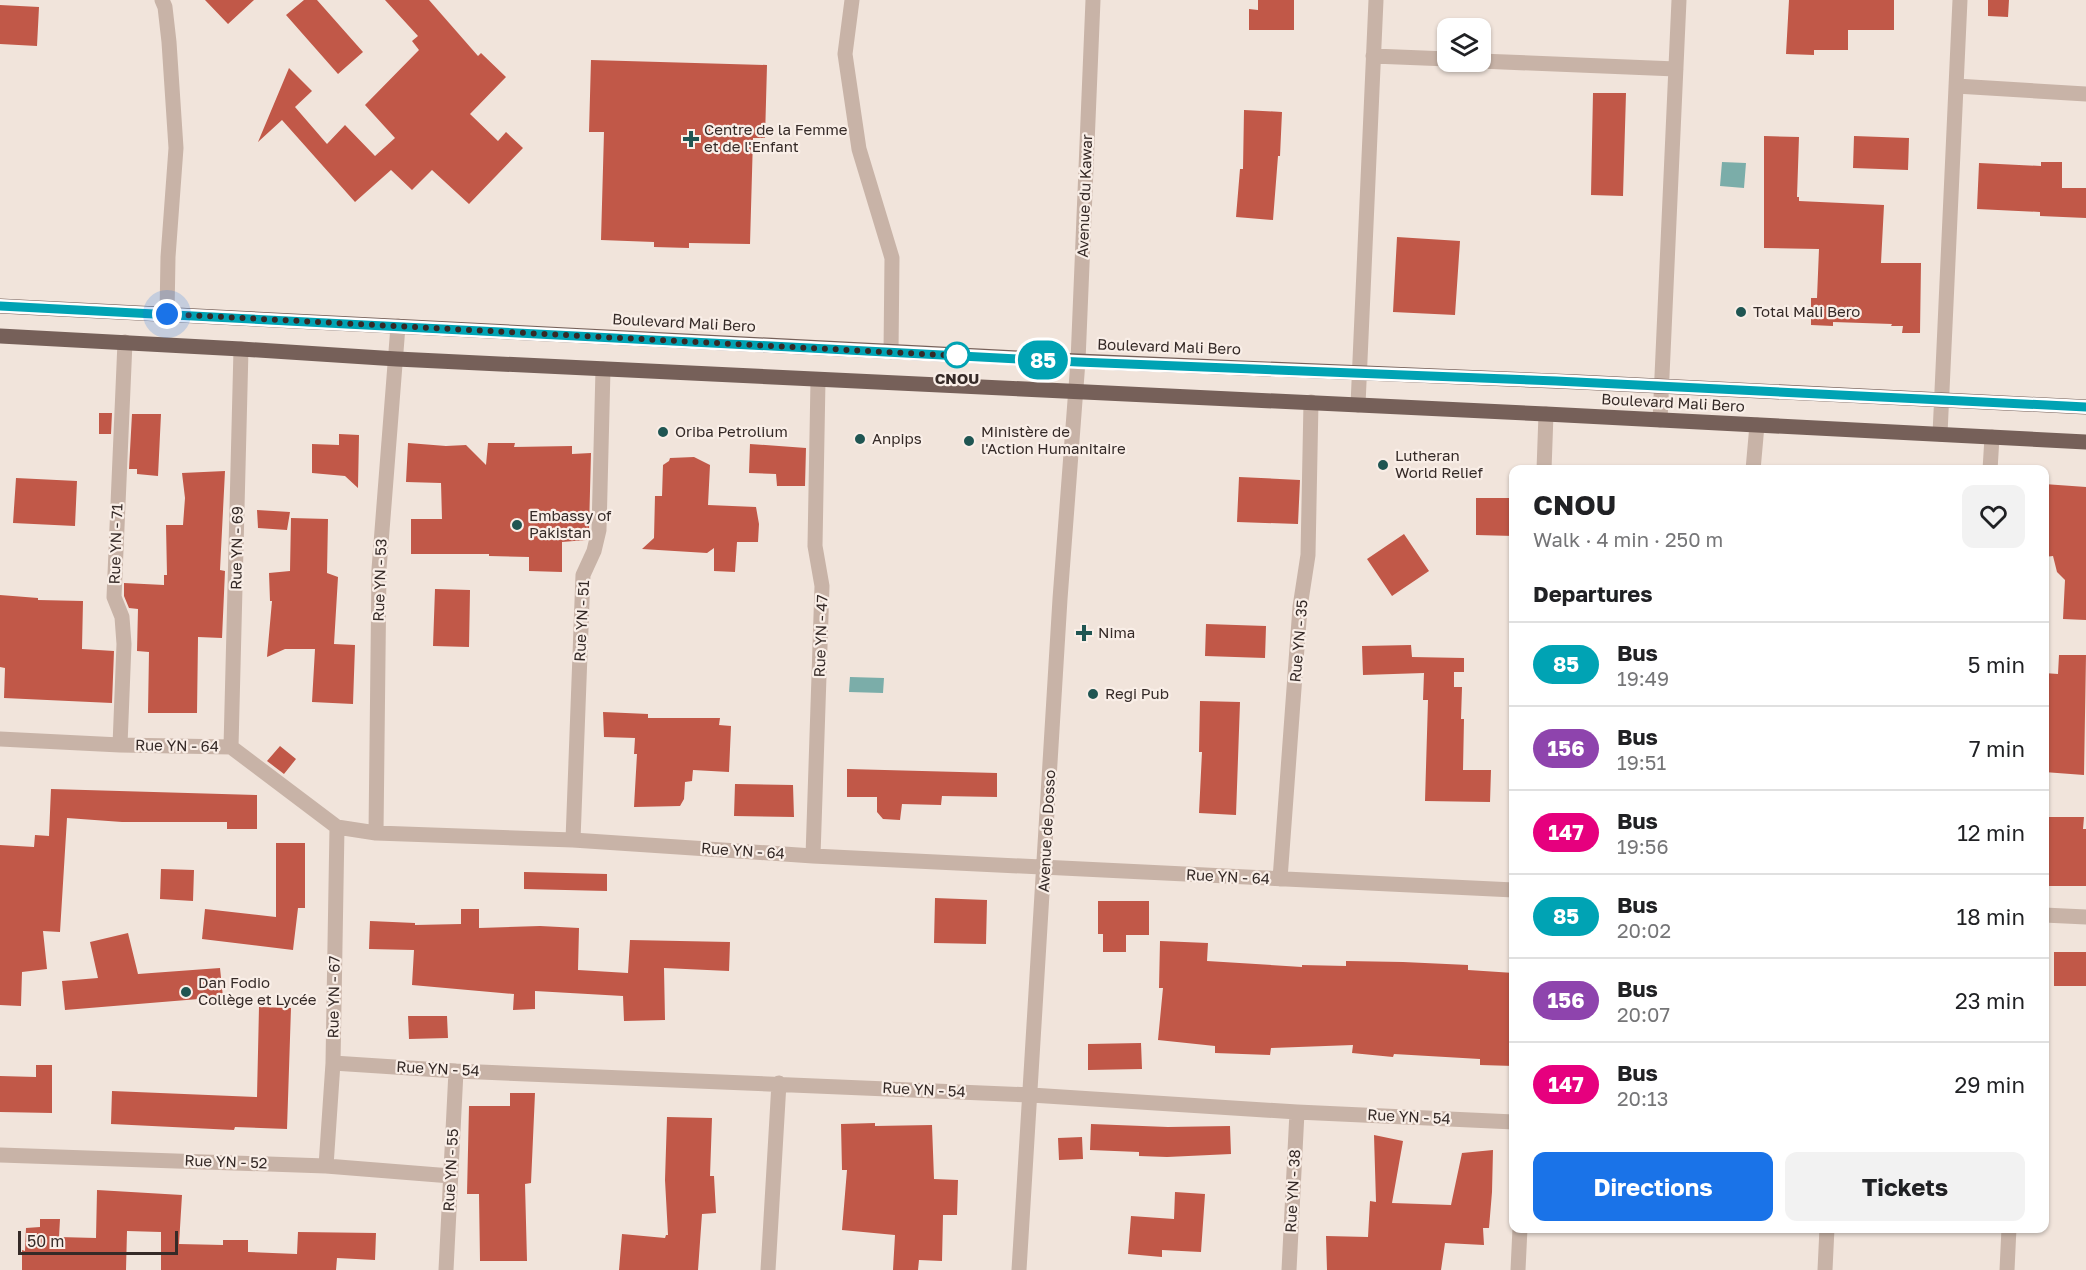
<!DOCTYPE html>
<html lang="en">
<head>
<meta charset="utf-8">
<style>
  :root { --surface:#fff; --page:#f2f2f2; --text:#202124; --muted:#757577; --line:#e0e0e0; --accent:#1a73e8 }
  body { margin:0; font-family:"Golos Text",sans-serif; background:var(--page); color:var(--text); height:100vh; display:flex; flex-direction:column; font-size:22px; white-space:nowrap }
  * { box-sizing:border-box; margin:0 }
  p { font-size:20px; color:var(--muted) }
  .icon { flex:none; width:33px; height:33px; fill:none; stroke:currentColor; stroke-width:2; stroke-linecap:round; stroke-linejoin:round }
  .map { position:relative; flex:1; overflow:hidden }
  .details { position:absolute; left:1509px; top:465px; width:540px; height:768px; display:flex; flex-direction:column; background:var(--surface); border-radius:12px; box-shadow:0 2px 4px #0004 }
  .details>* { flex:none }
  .badge { padding:0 12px; border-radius:20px; font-size:21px; line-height:39px }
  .fabs { position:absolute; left:1437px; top:18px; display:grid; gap:12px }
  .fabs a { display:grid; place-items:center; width:54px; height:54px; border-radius:12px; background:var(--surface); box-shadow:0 2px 4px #0004; font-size:30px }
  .scale { position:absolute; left:18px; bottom:15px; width:160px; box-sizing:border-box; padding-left:6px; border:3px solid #352a27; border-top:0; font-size:16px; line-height:21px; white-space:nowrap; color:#352a27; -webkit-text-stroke:4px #f9eee7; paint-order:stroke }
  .you { position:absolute; width:30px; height:30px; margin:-15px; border:4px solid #fff; border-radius:50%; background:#1a73e8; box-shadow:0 0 0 9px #1a73e833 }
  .map>.badge { position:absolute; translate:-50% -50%; box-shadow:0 0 0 3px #fff }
  h2 { padding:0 24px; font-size:22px; line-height:54px }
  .round { display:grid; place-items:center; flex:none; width:63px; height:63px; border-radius:12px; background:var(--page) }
  .overview { display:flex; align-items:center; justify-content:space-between; height:102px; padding:0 24px }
  h1 { font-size:28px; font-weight:700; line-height:45px }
  .button { display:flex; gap:12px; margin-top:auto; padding:12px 24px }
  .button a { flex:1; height:69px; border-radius:12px; background:var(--accent); color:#fff; font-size:24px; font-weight:700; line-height:69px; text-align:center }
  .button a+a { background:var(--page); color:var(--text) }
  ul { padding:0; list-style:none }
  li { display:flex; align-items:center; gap:18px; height:84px; padding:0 24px; border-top:2px solid var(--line) }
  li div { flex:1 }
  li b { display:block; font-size:22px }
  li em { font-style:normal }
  li .badge { min-width:66px; font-weight:700; text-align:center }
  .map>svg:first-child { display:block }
  .water { fill:#7bada9 }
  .building { fill:#c15848 }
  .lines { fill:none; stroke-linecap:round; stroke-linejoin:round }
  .minor { stroke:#c8b3a7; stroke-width:15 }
  .major { stroke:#766059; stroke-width:15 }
  .line-casing { stroke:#fff; stroke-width:14 }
  .line { stroke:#00a3b4; stroke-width:9 }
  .walk { stroke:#352a27; stroke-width:6; stroke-dasharray:0 10.8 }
  .poi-dot { fill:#1f5552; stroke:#f9eee7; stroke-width:2 }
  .stop-dot { fill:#fff; stroke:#00a3b4; stroke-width:3 }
  .labels { text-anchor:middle; stroke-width:4.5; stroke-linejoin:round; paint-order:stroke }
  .poi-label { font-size:15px; fill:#352a27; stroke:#f9eee7; text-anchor:start }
  .street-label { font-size:15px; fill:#352a27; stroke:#f9eee7 }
  .stop-label { font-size:15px; font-weight:bold; fill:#352a27; stroke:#f9eee7 }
</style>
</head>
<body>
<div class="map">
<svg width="2086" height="1270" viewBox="0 0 2086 1270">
  <rect width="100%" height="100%" fill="#f1e4db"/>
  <path class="water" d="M1722,162L1746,163L1744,188L1720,186Z
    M850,677L884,678L883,693L849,692Z"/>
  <path class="building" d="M205,0H254L228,24Z
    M304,0H317L363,52L338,74L286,15Z
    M385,0H429L478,56L481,53L506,77L470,114L498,141L506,132L523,148L469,204L432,170L412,190L391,170L355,202L282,120L258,142L289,68L312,91L295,107L327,144L345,125L375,156L395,138L365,105L419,50L412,41L418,36Z
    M1258,0H1294V30H1249V9L1258,10Z
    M1789,0H1894V30H1848V50H1814V55L1786,54Z
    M1988,0H2009L2008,17L1988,16Z
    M0,5L39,7L37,46L0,44Z
    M591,60L767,65L765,138H753L750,244L689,243V248L654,247V242L601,240L604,132H589Z
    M1593,93H1626L1623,196L1591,195Z
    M1244,110L1282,112L1280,156H1278L1273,220L1236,217L1240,169H1243Z
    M1764,136L1799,137L1797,197H1799V201L1884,205L1881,263H1921L1920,333H1902L1903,326H1891L1892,324L1833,322V326L1811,325V298H1817L1819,249L1764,248Z
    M1854,136L1909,138L1908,170L1853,168Z
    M2041,162H2062V188H2086V218L2040,216V212L1977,209L1979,163L2041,166Z
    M1397,237L1460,241L1455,315L1393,312Z
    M99,413H112L111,434H99Z
    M132,414H161L158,476L137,474V469H129Z
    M339,434L359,435L358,488L345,476L312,473V444L339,445Z
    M408,443L446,446L466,445L486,465L488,443H515L514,447L572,446V454L591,453L589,529L586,540L562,542V572L529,571V557L489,556V554H411V519H442L441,483L406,482Z
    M750,444L806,448L805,486H777L776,474L749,473Z
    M694,457L710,465L708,505L756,507L759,524L758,542H737L735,572L714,571V548L707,553L642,549L654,538L655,496H662L663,465L669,461L670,458Z
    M225,471L220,570L225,571L222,638L198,637L197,713H148L149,652L137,651L138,609L129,608L124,596V583L164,585V575H167L166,525H183L185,498L182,473Z
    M1239,477L1300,480L1298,524L1237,522Z
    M16,478L77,481L75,526L13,523Z
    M2044,484L2086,487V620L2063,619L2065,580L2057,572L2053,556L2044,557Z
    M1476,498H1514V536L1476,535Z
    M257,510L290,512L287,530L258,528Z
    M291,518L328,519L327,573L338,577L334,644L355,645L353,704L312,702L315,649H285L267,657L272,601H270L269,573L290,571Z
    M1404,534L1429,571L1392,596L1367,559Z
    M435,589L470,590L469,647L433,646Z
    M0,595L38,598V600L83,601L82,649L114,651L112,703L4,698L5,668L0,667Z
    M1206,624L1266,626L1265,658L1205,656Z
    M1411,645L1412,657L1464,658V672H1454V687H1462L1461,719H1464L1463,770H1491L1490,802L1425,801L1428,700H1423L1424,673L1363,675L1362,646Z
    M2059,655H2086L2084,775L2044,772V673L2058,674Z
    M1200,701L1240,702L1236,815L1199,813L1202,752H1199Z
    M603,712L648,714V718H720L719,725L731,726L729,772L693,770L692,781L685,782L684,799L680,806L634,807L637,754H634L635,738L604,737Z
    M280,746L296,759L284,774L267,761Z
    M847,769L997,773V797L942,796L941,805L902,804L900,820L883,819L877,812V797H847Z
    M735,784L793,785L794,817L734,816Z
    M51,789L257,795V829H227V822H122L67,818L60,932L43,931L47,969L22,972L21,1006L0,1005V845L34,847L35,835L49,836Z
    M2045,817H2084L2083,829H2086V886H2049L2048,863L2044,864Z
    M276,843H305V908H298L293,950L202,939L205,909L276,917Z
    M161,869L194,870L193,901L160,899Z
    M524,872L607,874V891L524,889Z
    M935,898L987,900L986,944L934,943Z
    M1098,901H1149V935H1126V952H1103V934H1098Z
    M461,909H479V928L540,926L579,928L578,970L628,973L630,940L730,942L729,971L664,968L665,1020L624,1021L623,996L535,991V1009L513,1010L514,994L412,985L414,950L369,949L370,921L415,923V925L461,924Z
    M128,933L138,974L220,968L223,997L65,1010L62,981L98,978L90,942Z
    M1160,941L1208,943L1207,961L1302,967V965L1346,966V961L1403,962L1468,965V970L1514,973V1066L1480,1065V1059L1394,1054L1393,1057L1352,1053L1353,1045L1271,1048L1270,1055L1215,1053V1046L1158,1040L1163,988H1159Z
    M2054,952H2086V986H2054Z
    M259,1007L291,1008L287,1129L235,1127L234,1130L111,1124L112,1091L257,1097Z
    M408,1016H447L448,1038L409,1039Z
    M1141,1043L1142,1069L1088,1070V1044Z
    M36,1065H52V1113L0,1112V1076L36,1077Z
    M510,1093H535L531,1183L525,1184L527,1261H480L479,1194H467L469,1106H510Z
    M667,1117L712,1118L710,1176H714L716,1213L702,1214L698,1270H619L622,1234L665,1238L666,1235H668L665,1180Z
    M875,1123V1126L932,1125L934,1179L958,1180L957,1215H943L942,1261L919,1260L918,1270H893L895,1235L842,1230L847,1170H842L841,1124Z
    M1091,1124L1168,1127L1230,1126L1231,1154L1167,1157L1139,1156V1152L1090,1150Z
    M1374,1135L1403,1141L1392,1203L1451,1205L1462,1153L1493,1150L1492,1192L1489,1228H1483L1484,1245L1445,1243L1441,1270H1327L1326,1236L1368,1237L1370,1201L1376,1202Z
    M1082,1137L1083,1159L1059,1160L1058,1138Z
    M97,1190L182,1195L179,1244L223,1245V1240H248V1252L297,1254L298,1232L376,1233L375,1260L337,1258L336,1270H161V1232L127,1231L126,1270H22V1250L25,1251L26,1228L40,1227V1219H60L59,1237L96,1238Z
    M1175,1192L1205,1194L1201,1252L1162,1250V1257L1128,1254L1131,1216L1174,1219Z"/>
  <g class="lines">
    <path class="minor" d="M162,0L165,7L169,42L176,148L168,257L167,314
      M852,0L845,54L859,149L892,258L891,352
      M1373,56L1448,59
      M1480,61L1676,69
      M1956,86L2086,94
      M1358,405L1376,0
      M1660,420L1679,0
      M1940,434L1960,0
      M1544,470L1546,414
      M1753,470L1757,425
      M1990,470L1992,437
      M0,739L120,745L231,747L337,827L376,833L573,840L813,856L1514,890
      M120,745L124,644L122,617L114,597L125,342
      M231,747L241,349
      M376,833L379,569L398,326
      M573,840L583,575L594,551L599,530L603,369
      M813,856L822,586L815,546L818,380
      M1280,879L1300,607L1308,555L1311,402
      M2044,915L2086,917
      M333,1063L456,1071L1031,1095L1297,1112L1514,1122
      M0,1155L326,1166L451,1176
      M326,1166L333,1063L337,827
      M446,1270L456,1071
      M768,1270L779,1083
      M1019,1270L1060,599L1078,361L1093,0
      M1289,1270L1297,1112
      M1518,1270L1520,1228
      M1825,1270L1827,1228
      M2007,1270L2009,1228"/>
    <path class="major" d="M0,306L1078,361L1578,382L2086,407
      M0,336L241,349L397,359L1546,414L2086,442"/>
  </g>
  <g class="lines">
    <g class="line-casing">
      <path id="line" d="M0,306L1078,362L1556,381L2086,407"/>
    </g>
    <use href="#line" class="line"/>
    <path class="walk" d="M167,314L961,356L957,355"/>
  </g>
  <g class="poi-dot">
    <path d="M688 130h6v6h6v6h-6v6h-6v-6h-6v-6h6z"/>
    <circle cx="1741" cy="312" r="6"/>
    <circle cx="663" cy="432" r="6"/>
    <circle cx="860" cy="439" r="6"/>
    <circle cx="969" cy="441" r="6"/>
    <circle cx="1383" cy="465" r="6"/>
    <circle cx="517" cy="525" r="6"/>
    <path d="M1081 624h6v6h6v6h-6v6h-6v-6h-6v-6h6z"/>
    <circle cx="1093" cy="694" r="6"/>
    <circle cx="186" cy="992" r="6"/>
  </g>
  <circle class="stop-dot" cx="957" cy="355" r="12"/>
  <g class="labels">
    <g class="poi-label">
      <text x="704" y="135">Centre de la Femme<tspan x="704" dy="17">et de l'Enfant</tspan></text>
      <text x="1753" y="317">Total Mali Bero</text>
      <text x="675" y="437">Oriba Petrolium</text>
      <text x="981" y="437">Ministère de<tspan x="981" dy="17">l'Action Humanitaire</tspan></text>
      <text x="872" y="444">Anpips</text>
      <text x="1395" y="461">Lutheran<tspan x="1395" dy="17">World Relief</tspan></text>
      <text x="529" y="521">Embassy of<tspan x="529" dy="17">Pakistan</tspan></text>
      <text x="1098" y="638">Nima</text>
      <text x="1105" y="699">Regi Pub</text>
      <text x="198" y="988">Dan Fodio<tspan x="198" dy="17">Collège et Lycée</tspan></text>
    </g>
    <g class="street-label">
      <text transform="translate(1085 196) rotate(-88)" y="5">Avenue du Kawar</text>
      <text transform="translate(684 323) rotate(3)" y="5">Boulevard Mali Bero</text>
      <text transform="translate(1169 347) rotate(2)" y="5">Boulevard Mali Bero</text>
      <text transform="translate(1673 403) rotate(3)" y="5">Boulevard Mali Bero</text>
      <text transform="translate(116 544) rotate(-88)" y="5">Rue YN - 71</text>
      <text transform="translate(237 548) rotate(-89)" y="5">Rue YN - 69</text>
      <text transform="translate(380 580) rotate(-88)" y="5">Rue YN - 53</text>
      <text transform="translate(582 621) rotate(-87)" y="5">Rue YN - 51</text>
      <text transform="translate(821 636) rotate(-88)" y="5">Rue YN - 47</text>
      <text transform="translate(1299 641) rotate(-85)" y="5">Rue YN - 35</text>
      <text transform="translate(177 746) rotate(1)" y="5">Rue YN - 64</text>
      <text transform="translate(1047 831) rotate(-87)" y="5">Avenue de Dosso</text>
      <text transform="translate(743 851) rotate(4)" y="5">Rue YN - 64</text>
      <text transform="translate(1228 877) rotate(3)" y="5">Rue YN - 64</text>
      <text transform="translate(334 997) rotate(-89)" y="5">Rue YN - 67</text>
      <text transform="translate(438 1069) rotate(3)" y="5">Rue YN - 54</text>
      <text transform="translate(924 1090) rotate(3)" y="5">Rue YN - 54</text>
      <text transform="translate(1409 1117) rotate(3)" y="5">Rue YN - 54</text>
      <text transform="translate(226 1162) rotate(2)" y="5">Rue YN - 52</text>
      <text transform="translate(451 1170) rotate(-87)" y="5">Rue YN - 55</text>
      <text transform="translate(1293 1191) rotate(-87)" y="5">Rue YN - 38</text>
    </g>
    <g class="stop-label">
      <text x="957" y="384">CNOU</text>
    </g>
  </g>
</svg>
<div class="fabs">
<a><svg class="icon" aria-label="layers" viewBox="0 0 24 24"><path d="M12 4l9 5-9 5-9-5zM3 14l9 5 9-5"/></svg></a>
</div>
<div class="scale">50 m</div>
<div class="you" style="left:167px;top:314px"></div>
<b class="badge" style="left:1043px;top:360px;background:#00a3b4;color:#fff">85</b>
<section class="details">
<div class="overview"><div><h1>CNOU</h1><p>Walk · 4 min · 250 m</p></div><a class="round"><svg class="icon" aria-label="heart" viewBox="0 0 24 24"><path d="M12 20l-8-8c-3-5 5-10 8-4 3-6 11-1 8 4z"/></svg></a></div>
<h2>Departures</h2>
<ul>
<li><span class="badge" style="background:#00a3b4;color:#fff">85</span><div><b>Bus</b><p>19:49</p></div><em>5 min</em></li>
<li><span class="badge" style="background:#8e44ad;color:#fff">156</span><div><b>Bus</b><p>19:51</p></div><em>7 min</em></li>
<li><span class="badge" style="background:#e6007e;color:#fff">147</span><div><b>Bus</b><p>19:56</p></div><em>12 min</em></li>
<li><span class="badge" style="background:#00a3b4;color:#fff">85</span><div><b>Bus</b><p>20:02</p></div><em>18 min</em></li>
<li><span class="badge" style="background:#8e44ad;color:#fff">156</span><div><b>Bus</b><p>20:07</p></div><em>23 min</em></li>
<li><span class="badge" style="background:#e6007e;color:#fff">147</span><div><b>Bus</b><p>20:13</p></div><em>29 min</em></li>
</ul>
<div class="button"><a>Directions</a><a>Tickets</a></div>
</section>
</div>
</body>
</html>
